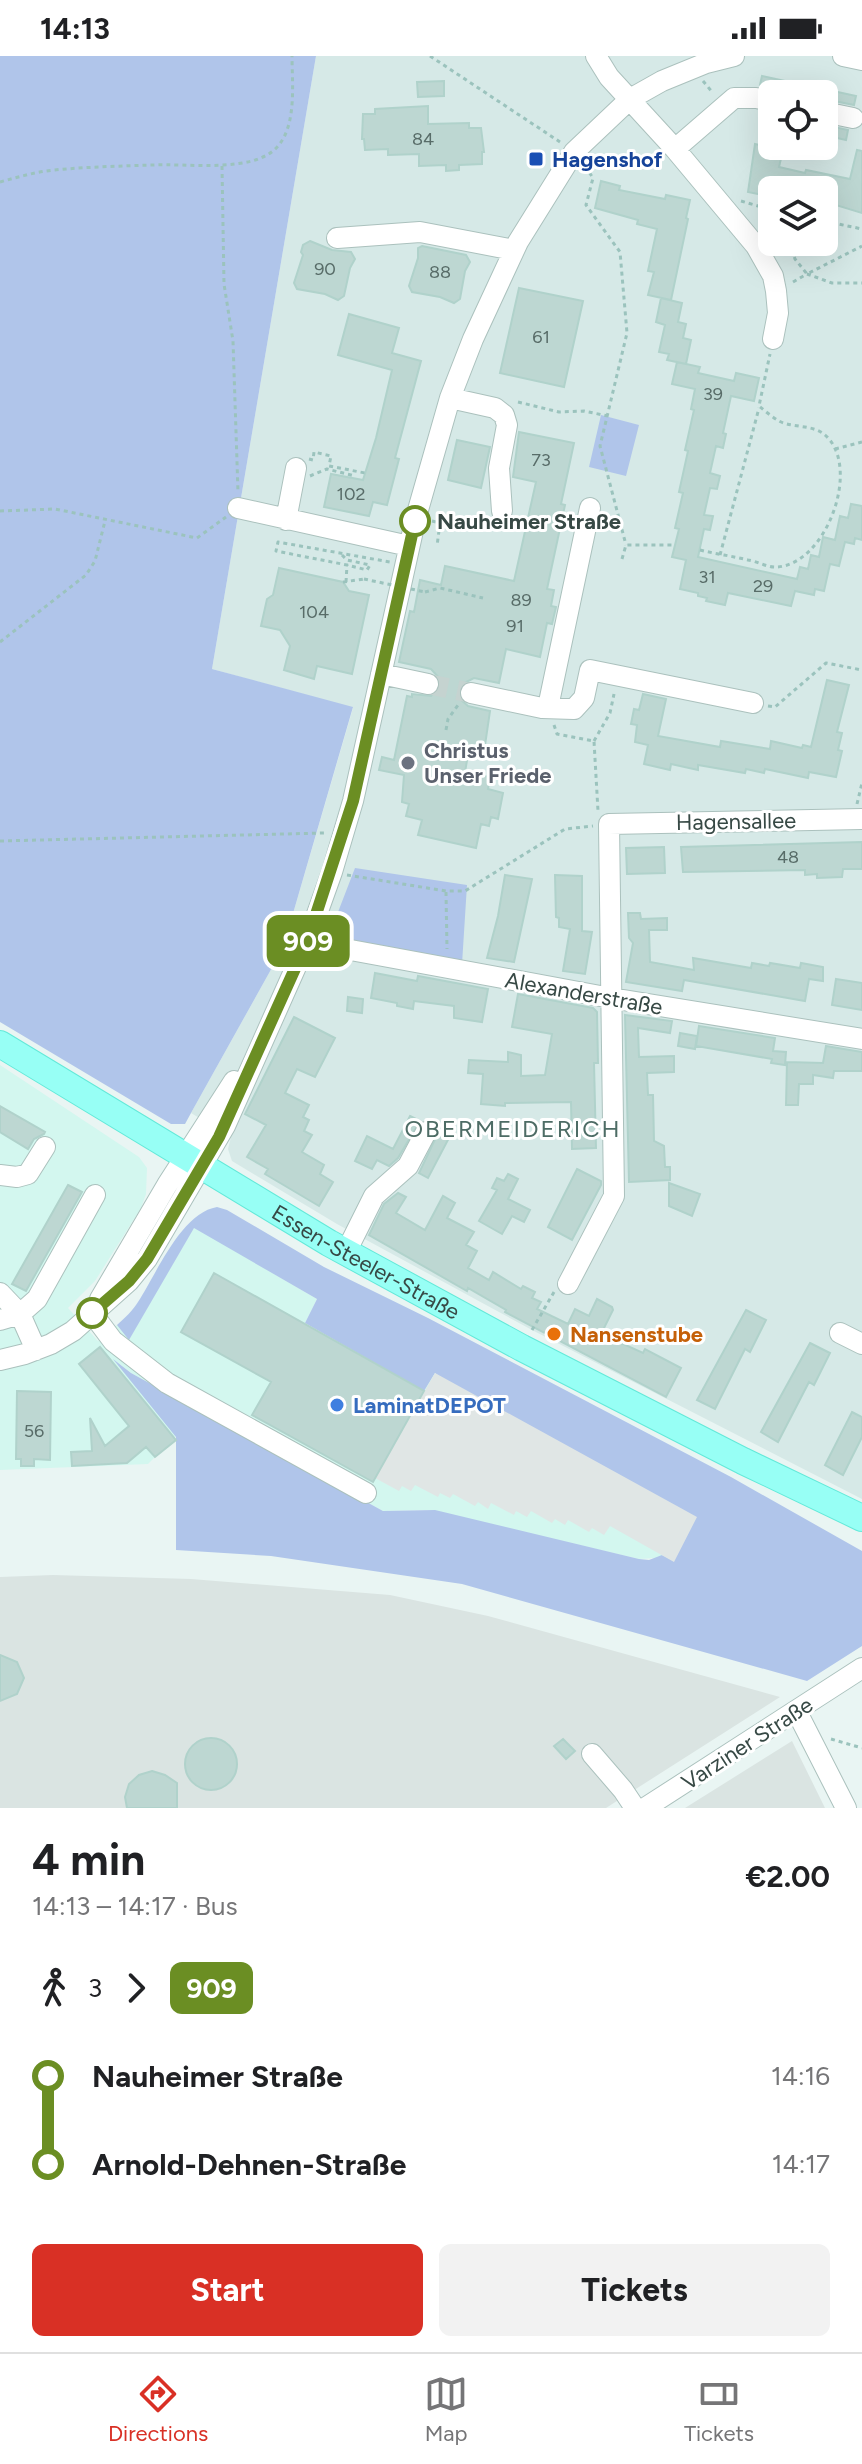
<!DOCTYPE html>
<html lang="en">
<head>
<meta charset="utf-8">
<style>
  :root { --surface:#fff; --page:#f2f2f2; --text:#202124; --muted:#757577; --line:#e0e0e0; --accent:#d93025 }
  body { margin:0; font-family:Figtree,sans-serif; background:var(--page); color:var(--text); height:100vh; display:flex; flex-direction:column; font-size:30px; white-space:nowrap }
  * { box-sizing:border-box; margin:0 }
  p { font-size:26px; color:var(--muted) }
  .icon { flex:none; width:44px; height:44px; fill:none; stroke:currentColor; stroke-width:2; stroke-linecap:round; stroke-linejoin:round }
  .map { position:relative; height:1752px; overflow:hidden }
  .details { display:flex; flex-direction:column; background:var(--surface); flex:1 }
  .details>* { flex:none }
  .badge { padding:0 16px; border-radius:12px; font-size:28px; line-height:52px }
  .fabs { position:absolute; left:758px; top:24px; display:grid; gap:16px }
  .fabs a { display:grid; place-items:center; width:80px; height:80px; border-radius:12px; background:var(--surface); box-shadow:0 8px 32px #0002; font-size:40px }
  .map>.badge { position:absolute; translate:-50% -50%; box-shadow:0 0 0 4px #fff }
  .legs { display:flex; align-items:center; gap:12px; height:88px; padding:0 32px; font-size:26px }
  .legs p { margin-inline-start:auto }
  .overview { display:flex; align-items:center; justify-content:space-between; height:136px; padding:0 32px }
  h1 { font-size:44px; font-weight:700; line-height:60px }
  .button { display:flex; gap:16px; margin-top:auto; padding:16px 32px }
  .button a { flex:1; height:92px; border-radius:12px; background:var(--accent); color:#fff; font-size:32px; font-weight:700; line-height:92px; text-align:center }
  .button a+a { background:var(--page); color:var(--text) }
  ul { padding:0 32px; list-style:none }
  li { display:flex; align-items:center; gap:28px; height:88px; font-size:30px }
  li i { display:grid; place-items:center; width:12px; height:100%; margin:0 10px; background:currentColor }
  li i::after { content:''; width:20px; height:20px; margin:-10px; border:6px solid; border-radius:50%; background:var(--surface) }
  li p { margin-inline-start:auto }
  li:first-child i { background:linear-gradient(#0000 50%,currentColor 0) }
  li:last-child i { background:linear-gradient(currentColor 50%,#0000 0) }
  .status { display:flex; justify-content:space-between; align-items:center; height:56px; padding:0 40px; background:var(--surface); direction:ltr }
  .status svg { height:22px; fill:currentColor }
  .tab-bar { display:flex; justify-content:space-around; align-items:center; height:112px; border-top:2px solid var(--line); background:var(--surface); font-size:22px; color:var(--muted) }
  .tab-bar a { display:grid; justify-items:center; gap:4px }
  .tab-bar .on { color:var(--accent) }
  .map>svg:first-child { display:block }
  .residential { fill:#d6e9e7; fill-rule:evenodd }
  .commercial { fill:#d3f7ef }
  .industrial { fill:#dae4e2 }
  .green { fill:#b0c5ea }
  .parking { fill:#e0e6e5 }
  .building { fill:#bdd7d2; stroke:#b0d2cb; stroke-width:2 }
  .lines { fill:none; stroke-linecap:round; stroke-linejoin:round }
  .minor-tunnel { stroke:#c5d3d0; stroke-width:20; stroke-dasharray:20 10; stroke-linecap:butt }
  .minor-casing { stroke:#abc1bd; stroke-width:22 }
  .major-casing { stroke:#63e9d9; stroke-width:28 }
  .path { stroke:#9bc3bd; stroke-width:3; stroke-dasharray:4 4; stroke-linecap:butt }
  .minor { stroke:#fff; stroke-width:20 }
  .major { stroke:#97fff5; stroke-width:26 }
  .path-bridge { stroke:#9bc3bd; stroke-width:3; stroke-dasharray:4 4; stroke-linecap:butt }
  .line-1-casing { stroke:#fff; stroke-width:18 }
  .line-1 { stroke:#6b8e23; stroke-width:12 }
  .transit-dot { fill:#1a4fb4; stroke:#fff; stroke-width:3 }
  .stop-1-dot { fill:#fff; stroke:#6b8e23; stroke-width:4 }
  .worship-dot { fill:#6b7280; stroke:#fff; stroke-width:3 }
  .food-dot { fill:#e8710a; stroke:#fff; stroke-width:3 }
  .shop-dot { fill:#3f7fe0; stroke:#fff; stroke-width:3 }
  .labels { text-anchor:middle; stroke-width:6; stroke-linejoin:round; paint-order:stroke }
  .number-label { font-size:18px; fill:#586c68 }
  .transit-label { font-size:22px; font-weight:bold; fill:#164399; stroke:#fff; text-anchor:start }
  .stop-label { font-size:22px; font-weight:bold; fill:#374945; stroke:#fff; text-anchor:start }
  .worship-label { font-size:22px; font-weight:bold; fill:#5b616d; stroke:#fff; text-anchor:start }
  .street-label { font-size:22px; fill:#374945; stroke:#fff }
  .food-label { font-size:22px; font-weight:bold; fill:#c56008; stroke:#fff; text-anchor:start }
  .shop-label { font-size:22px; font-weight:bold; fill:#366cbe; stroke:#fff; text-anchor:start }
  .neighbourhood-label { font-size:24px; letter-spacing:2px; fill:#4d6c65; stroke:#fff }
</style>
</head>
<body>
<div class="status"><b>14:13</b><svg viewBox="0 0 49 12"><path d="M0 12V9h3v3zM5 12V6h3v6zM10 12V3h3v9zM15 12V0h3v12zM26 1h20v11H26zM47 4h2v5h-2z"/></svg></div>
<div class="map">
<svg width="862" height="1752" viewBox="0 0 862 1752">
  <rect width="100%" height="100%" fill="#e9f5f3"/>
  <path class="residential" d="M316,0H862V1443L532,1274L337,1168L232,1105L228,1093L231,1081L191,1057L283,892L353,652L212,613ZM772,38H824V90H772ZM772,134H824V186H772Z"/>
  <path class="commercial" d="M0,1009L139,1101L147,1112L146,1138L141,1152L95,1225L68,1252L98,1285L117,1269L129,1283L194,1171L317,1243L305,1267L424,1334L435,1317L674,1506L656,1502L639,1503L428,1454L383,1455L131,1317L117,1306L176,1380L148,1408L0,1414Z"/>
  <path class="industrial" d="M53,1519L191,1523L390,1539L488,1560L780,1641L606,1752H0V1521Z
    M792,1685L825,1752H685Z"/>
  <path class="green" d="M0,0H316L212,613L353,651L283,892L191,1057L185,1068H171L0,966Z
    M601,359L639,369L626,420L589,411Z
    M355,812L467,829L462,908L328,882Z
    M217,1151L227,1154L324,1211L428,1262L731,1421L862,1495V1590L807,1625L462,1528L271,1500L176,1494V1381L113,1303L131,1317L383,1455L435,1454L639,1503L649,1504L662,1499L674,1505L435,1317L424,1335L305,1267L317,1243L194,1172L129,1284L117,1269C125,1262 133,1254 138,1246C157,1217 181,1157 217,1151Z"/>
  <path class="parking" d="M435,1317L697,1461L674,1506L610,1470L604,1479L592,1472L589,1476L568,1464L565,1469L555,1463L552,1467L531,1455L527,1461L516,1455L514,1459L491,1447L488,1453L478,1446L475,1450L453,1438L450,1442L440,1437L438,1441L415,1429L411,1435L402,1430L399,1435L375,1422Z"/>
  <path class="building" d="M762,20L822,33V38H783L775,32L760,29Z
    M444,25V40L418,41L417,26Z
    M824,33L856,40L854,49L824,43Z
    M428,50V68L469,67V72H481L484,96H482V108L459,109V114L446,115V109L419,110V98L388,99V93L365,94L364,83H362L363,58H375V53Z
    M824,69L848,74L846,84L824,79Z
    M755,88L783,94L779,111L805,117L806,114L850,123L857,94L862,95V157L826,146L824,134H772L768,140L748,136Z
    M601,125L620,130L619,134L665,143L666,139L690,144L686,162L688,163L671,244L648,239L654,216L648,215L657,173L637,168L638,164L595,152Z
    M310,185L332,194L351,196L355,203L350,212L344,240L338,244L325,238L297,233L294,227L303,199L301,196L303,189Z
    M422,190L466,199L470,206L465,215L460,243L454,247L440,241L412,236L409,230L418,202V192Z
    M519,232L583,245L564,331L500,317Z
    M661,242L682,247L678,266L686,268L683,282L691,284L686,308L667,304L669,298L659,296L665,269L656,266Z
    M349,258L399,272L392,297L421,305L395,402L399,403L387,449L373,446L369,460L324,451L331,418L363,424L376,382L392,314L338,299Z
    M677,306L700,311L698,317L734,325L736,317L759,322L754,345L731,340L723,377L726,378L723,392L716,390L710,417L720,420L717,433L710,432L704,459L713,460L710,474L704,473L698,501L797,523L800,511L808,513L811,499L819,501L823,481L835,484L840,460L848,462L851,448L862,450V484L855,482L854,488L845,486L839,510L830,508L824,535L815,533L814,539L795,535L791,550L728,537L725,549L706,545L707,542L698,540V537L680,533L686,504L672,501L679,473L675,472L683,437L679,436L688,395L685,394L694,354L691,353L695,333L672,328Z
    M519,376L574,387L561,448L565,449L547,533L554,534L551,550L556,551L552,568L547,567L540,601L506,593L499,627L474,622L462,628L459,634V642L468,650L490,655L484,696L469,693L465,716L490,721L488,733L503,737L498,763L491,761L489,770L481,768L476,792L418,779L422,764L406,760L409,748L402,746L404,719L379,714L382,701L394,704L407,640L412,641V638L431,640L440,631V623L431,613L399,606L410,555L414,556L420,524L441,529L445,510L514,525L536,426L513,421Z
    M457,384L490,391L481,432L448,424Z
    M279,512L343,526L349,535L369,539L352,618L317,610L314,623L284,614L290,590L280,574L261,570L267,543L273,539Z
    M827,624L849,629L837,676L842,677L838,694L842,695L836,721L809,716L808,722L765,713L764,717L746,713L745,717L698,709V714L671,708L670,714L644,708L648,689L635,686L637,669L631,668L634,653L639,654L643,638L666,643L658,680L720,691L721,685L770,693L771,685L802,692L803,689L811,691Z
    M862,786V813H843L842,821L817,822V818L805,819V814L683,816L681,791Z
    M664,791L665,817L627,818L626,792Z
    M505,819L532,823L514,906L487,902L498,860Z
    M555,819L582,820V875L592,876L585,918L563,915L570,873L559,871V862L556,861Z
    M628,857H640L641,863L667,862V874H649L650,906L694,914L693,902L751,912L752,907L769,910L770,907L800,912L801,907L823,911V925L809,923L805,945L684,924L682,935L626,926L633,887L629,882Z
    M375,917L417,925L418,920L488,933L482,966L454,962V950L414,945L413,953L397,950V947L371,942Z
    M836,923L862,927V954L832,949Z
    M518,938L593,952L597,956L598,1007H594L596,1092L572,1093L571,1046L505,1047V1050L481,1048L483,1018L468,1017L469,1004L508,1006V996L521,999V1020L545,1019L552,978L512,971Z
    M348,941L363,943L362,957L347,955Z
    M625,959L672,965L670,977L638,972L639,1001L674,1000V1016L647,1017L648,1039H653L654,1085L664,1090L665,1111H670V1124L629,1126Z
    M294,961L335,982L315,1021L297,1013L285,1037L309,1049L303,1061L309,1064L304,1075L312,1079L302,1096L324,1109L320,1118L333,1126L319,1150L265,1118L268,1113L247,1101L266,1069L245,1058Z
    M699,970L775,982L773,995L786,996L785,1009L771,1007L772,1003L696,990Z
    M680,977L697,980L695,993L678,990Z
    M826,990L862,996V1015H834L833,1022L813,1019V1028H799L798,1049H786L787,1006L823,1007Z
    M0,1050L45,1076L44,1078L34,1083L28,1093L0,1076Z
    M410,1060L420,1065L398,1102L389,1110L377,1104L372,1113L355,1105L367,1080L393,1093Z
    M439,1075L450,1080L428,1122L419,1117Z
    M577,1113L601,1125V1129L572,1184L548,1171Z
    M508,1118L518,1123L508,1143L530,1154L524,1166L512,1160L502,1178L479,1165L497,1134L492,1132L497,1122L504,1125Z
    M669,1127L700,1138L692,1160L669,1150Z
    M68,1129L82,1136L26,1235L12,1228Z
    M398,1137L406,1141L396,1157L425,1174L443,1140L455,1147L447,1162L474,1176L466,1189L477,1195L468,1212L489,1224L493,1216L521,1233L523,1230L535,1236L532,1242L541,1246L537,1253L568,1268L575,1253L589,1260L597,1243L612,1251L613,1254L601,1278L643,1297L645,1293L681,1312L666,1341L505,1256L506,1254L468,1232L467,1235L369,1179L384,1148Z
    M214,1217L424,1335L373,1426L252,1359L271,1326L181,1276Z
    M746,1254L766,1264L750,1296L745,1293L715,1353L697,1344Z
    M810,1287L830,1297L814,1329L809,1326L778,1386L761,1376Z
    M100,1291L176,1384L155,1401L146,1391L127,1407L72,1410L71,1396L92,1395L90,1362L105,1390L129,1370L79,1308Z
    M17,1335L51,1336L50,1404L34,1403V1410H21V1403H16Z
    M852,1356L862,1361V1381L843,1419L825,1409Z
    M0,1599L17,1606L24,1622L17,1638L0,1645Z
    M185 1708a26 26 0 1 1 52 0a26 26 0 1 1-52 0Z
    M563,1683L575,1695L566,1703L554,1690Z
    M152,1715L165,1719L177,1727V1752H127L125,1741L129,1728L139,1719Z"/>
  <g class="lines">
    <path class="minor-tunnel" d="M428,628L471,637"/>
    <g class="minor-casing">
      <path id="minor" d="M596,0L609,21L675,93L756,190L773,220L776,235L778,257L773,283
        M843,0L862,4
        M824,56L853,62
        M675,93L734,42H756L772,45
        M337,182L420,176L514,194
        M450,342L495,352L504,359L507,369L499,412L502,455
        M238,452L409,490
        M286,464L296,412
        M381,618L428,628
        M471,637L542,652L574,653L584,642L590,614L753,647
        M548,651L590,452
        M307,886L611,942L862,983
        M0,1119L17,1121L28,1118L45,1091
        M346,1196L374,1140L408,1110L426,1076
        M568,1228L614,1140L609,768L862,763
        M0,1237L20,1258L0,1264
        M100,1243L167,1129L234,1025
        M92,1257L113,1285L167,1327L366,1437
        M840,1277L862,1288
        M36,1294L20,1258L37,1243L95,1139
        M0,1304L25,1298L51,1288L73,1275L129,1225L147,1203L225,1070L307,886L332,816L353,745L416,461L450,342L473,283L518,186L574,96L630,43L662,25L706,7L734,0
        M797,1656L846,1752
        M592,1698L623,1734L635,1752
        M645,1752L862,1612"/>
    </g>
    <g class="major-casing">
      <g id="major">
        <path id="s1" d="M0,988L329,1187L522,1292L743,1405L862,1462"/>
      </g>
    </g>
    <path class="path" d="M430,0L560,86
      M703,25L713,37
      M222,110L224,228L233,285L238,436
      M585,110L593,122L586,149L620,196L627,277L600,390L626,489
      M0,126C18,121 35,116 54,114C87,111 120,110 153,109C186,107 255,118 278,90C297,68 292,27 292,0
      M741,145L772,154
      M824,165L862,173
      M789,186L795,203L807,218L862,190
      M793,226L807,218L832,227H862
      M518,346L559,356L584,355L608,360
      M835,393L862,386
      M309,403L313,404L314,396L331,400L329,410L365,417
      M310,420L327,413L355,420
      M0,455L55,453L197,482L226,461
      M432,465L440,467L437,490
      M700,494C716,498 732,500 748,504C757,505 768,512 777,511C825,508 859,418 829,383C816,367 794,373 779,365C772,361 765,355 759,350L770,298
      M342,499L347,504L370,509L367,514L347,509
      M720,499L759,352
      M622,503L626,489H675
      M343,526L364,523
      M346,526L347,509L276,495L278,486L390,506
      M425,536L440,532L483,542
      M0,586L86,519L95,505L105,465
      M768,650L775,651L826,607L862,614
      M554,669L557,678L594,685L598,755
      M446,674L448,663L458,649
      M594,685L610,657L614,638
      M857,748L862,727
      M0,785L324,777
      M347,819L446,835H465L565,773L593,770
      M446,836L447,893
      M532,1274L554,1236
      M831,1683L862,1692"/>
    <use href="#minor" class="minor"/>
    <use href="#major" class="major"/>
    <path class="path-bridge" d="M364,523L425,536"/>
  </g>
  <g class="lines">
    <g class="line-1-casing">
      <path id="line-1" d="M92,1257L129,1225L147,1203L219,1081L307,886L353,745L415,465"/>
    </g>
    <use href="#line-1" class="line-1"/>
  </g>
  <rect class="transit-dot" x="528" y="95" width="16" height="16" rx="4"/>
  <g class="stop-1-dot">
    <circle cx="415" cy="465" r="14"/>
    <circle cx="92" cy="1257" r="14"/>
  </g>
  <circle class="worship-dot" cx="408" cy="707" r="8"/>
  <circle class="food-dot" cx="554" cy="1278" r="8"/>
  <circle class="shop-dot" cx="337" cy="1349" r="8"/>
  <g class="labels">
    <g class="number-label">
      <text x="423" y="89">84</text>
      <text x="325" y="219">90</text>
      <text x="440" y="222">88</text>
      <text x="541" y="287">61</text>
      <text x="713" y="344">39</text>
      <text x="541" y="410">73</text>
      <text x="351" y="444">102</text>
      <text x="707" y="527">31</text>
      <text x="763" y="536">29</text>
      <text x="521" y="550">89</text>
      <text x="314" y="562">104</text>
      <text x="515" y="576">91</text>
      <text x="788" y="807">48</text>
      <text x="34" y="1381">56</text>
    </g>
    <g class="transit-label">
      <text x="552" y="111">Hagenshof</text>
    </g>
    <g class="stop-label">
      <text x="437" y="473">Nauheimer Straße</text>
    </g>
    <g class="worship-label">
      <text x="424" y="702">Christus<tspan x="424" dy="25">Unser Friede</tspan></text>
    </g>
    <g class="street-label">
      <text transform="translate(736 765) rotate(-1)" y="8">Hagensallee</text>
      <text transform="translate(584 937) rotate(10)" y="8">Alexanderstraße</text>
      <text dy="8" stroke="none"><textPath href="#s1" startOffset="426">Essen-Steeler-Straße</textPath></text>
      <text transform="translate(747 1687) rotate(-33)" y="8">Varziner Straße</text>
    </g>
    <g class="food-label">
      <text x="570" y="1286">Nansenstube</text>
    </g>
    <g class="shop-label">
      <text x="353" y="1357">LaminatDEPOT</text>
    </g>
    <g class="neighbourhood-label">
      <text x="513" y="1081">OBERMEIDERICH</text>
    </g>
  </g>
</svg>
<div class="fabs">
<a><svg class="icon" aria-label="locate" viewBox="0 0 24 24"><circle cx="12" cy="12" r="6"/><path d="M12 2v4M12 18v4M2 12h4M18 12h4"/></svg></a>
<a><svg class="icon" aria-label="layers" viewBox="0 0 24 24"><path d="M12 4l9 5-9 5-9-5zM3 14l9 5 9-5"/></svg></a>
</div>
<b class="badge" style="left:308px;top:885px;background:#6b8e23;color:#fff">909</b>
</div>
<section class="details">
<div class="overview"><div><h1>4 min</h1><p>14:13 – 14:17 · Bus</p></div><b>€2.00</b></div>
<div class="legs"><svg class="icon" aria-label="walk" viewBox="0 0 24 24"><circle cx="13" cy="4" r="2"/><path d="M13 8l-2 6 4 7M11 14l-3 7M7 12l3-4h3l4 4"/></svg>3<svg class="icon" aria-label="forward" viewBox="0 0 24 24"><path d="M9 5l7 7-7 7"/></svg><b class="badge" style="background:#6b8e23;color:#fff">909</b></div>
<ul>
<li><i style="color:#6b8e23"></i><b>Nauheimer Straße</b><p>14:16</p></li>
<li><i style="color:#6b8e23"></i><b>Arnold-Dehnen-Straße</b><p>14:17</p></li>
</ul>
<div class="button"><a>Start</a><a>Tickets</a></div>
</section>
<nav class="tab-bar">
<a class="on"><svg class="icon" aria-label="directions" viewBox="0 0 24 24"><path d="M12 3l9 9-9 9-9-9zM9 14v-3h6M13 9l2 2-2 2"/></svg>Directions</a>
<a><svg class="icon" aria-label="map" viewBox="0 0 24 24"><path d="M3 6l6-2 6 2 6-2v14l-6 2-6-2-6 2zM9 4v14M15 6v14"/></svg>Map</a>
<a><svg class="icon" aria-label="tickets" viewBox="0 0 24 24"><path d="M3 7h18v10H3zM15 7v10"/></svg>Tickets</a>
</nav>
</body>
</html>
